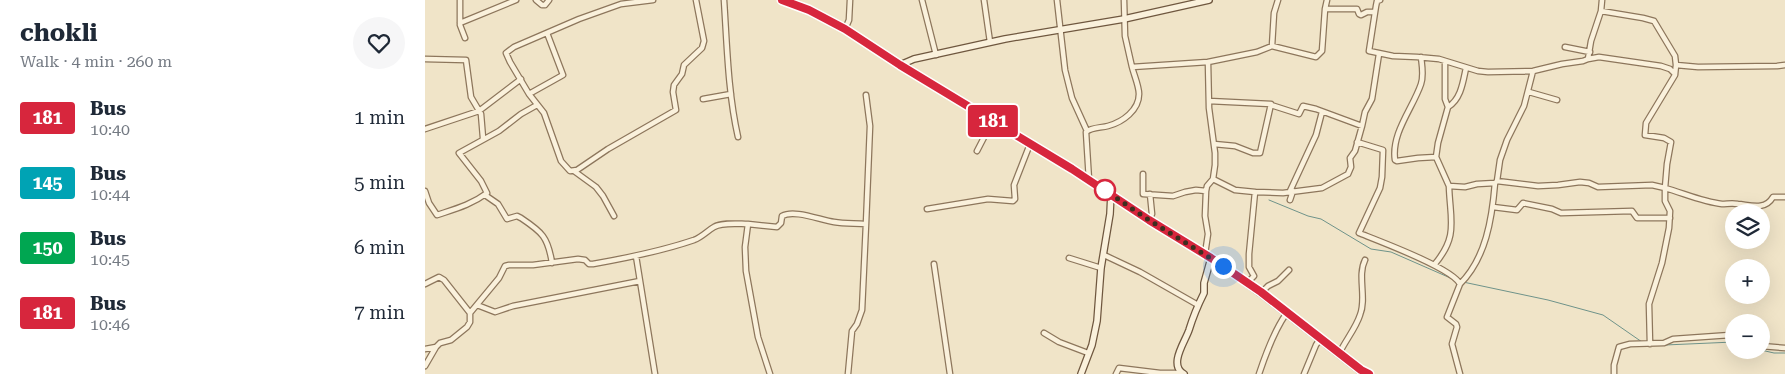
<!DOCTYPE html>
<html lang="en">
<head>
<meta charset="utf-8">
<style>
  :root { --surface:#fff; --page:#f6f6f7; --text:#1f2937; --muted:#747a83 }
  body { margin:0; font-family:"Roboto Serif",serif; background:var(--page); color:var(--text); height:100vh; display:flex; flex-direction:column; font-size:19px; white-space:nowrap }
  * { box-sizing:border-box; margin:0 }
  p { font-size:16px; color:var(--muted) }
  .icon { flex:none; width:28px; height:28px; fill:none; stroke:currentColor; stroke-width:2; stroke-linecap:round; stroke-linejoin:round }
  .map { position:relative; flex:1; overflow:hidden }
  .sheet { display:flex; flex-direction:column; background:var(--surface); width:425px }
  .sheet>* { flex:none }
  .badge { padding:0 10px; border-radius:4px; font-size:18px; line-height:32px }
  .fabs { position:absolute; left:1300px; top:204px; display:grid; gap:10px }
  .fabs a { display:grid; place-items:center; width:45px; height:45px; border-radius:50%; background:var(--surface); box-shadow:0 5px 20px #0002; font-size:25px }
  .you { position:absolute; width:25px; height:25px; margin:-12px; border:4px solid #fff; border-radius:50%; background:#1a73e8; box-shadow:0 0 0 8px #1a73e833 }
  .map>.badge { position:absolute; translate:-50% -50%; box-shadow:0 0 0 2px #fff }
  .round { display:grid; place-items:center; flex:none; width:52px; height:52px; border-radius:26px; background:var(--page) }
  .head { display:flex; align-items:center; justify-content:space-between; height:85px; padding:0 20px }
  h1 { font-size:24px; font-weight:700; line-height:38px }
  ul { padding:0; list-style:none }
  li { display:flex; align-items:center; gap:15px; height:65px; padding:0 20px }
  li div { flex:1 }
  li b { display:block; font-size:19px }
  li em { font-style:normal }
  li .badge { min-width:55px; font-weight:700; text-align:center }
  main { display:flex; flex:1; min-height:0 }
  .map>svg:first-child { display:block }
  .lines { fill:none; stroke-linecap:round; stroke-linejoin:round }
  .stream { stroke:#6f938a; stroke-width:1 }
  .street-casing { stroke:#8d765c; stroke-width:7 }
  .secondary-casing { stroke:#6f573f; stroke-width:8 }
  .primary-casing { stroke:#5b4430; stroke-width:9 }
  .street { stroke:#faf1dc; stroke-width:4.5 }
  .secondary { stroke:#faf1dc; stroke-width:5.5 }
  .primary { stroke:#f3d9a0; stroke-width:6 }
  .line-casing { stroke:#fff; stroke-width:11 }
  .line { stroke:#d7263d; stroke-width:8 }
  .walk { stroke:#3d2e20; stroke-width:5; stroke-dasharray:0 9 }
  .stop-dot { fill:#fff; stroke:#d7263d; stroke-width:2.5 }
</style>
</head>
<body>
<main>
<section class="sheet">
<div class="head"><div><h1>chokli</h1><p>Walk · 4 min · 260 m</p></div><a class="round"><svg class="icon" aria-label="heart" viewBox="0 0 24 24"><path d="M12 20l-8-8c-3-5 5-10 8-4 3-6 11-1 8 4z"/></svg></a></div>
<ul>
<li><span class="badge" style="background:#d7263d;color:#fff">181</span><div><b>Bus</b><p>10:40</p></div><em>1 min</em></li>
<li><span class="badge" style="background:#00a3b4;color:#fff">145</span><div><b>Bus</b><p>10:44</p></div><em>5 min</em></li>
<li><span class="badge" style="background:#00a651;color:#fff">150</span><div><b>Bus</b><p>10:45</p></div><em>6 min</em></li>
<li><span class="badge" style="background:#d7263d;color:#fff">181</span><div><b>Bus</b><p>10:46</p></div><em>7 min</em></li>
</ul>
</section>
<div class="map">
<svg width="1360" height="374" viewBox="0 0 1360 374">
  <rect width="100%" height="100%" fill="#f0e4c8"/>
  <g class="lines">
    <path class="stream" d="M844,200L883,216L896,219L946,249L966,252L1030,280
      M1038,282L1123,300L1178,315L1217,342
      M1240,345L1309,342
      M1336,350L1349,353H1360"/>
    <g class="street-casing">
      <path id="street" d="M35,0V25L40,38
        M111,0L117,5H120L124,0
        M228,0L196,4L154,19L89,47L81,53L85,62L104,94L119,113L136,161L145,171L152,170L183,149L251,110L248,92L249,85L257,74L259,65L277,48L279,41L271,0
        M299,0C302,45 303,93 313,137
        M497,0L511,55
        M559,0L565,42
        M632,0L640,70L647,98L662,131
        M699,0L700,36L707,67L783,62L784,108L790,153V165L788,179L782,186L781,191L780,216L783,234L780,254
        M902,0L900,9H932L934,14L936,15L942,12H950
        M955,0L952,1L951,6L944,51L968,56L992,57L1014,59L1053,71L1063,72L1108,71L1137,64L1158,61L1163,59L1166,41L1176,11
        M1177,0L1176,11L1218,18L1229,21L1250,56L1251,65L1250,75L1221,123L1220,135L1239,138L1246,142L1242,164L1240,188C1258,193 1278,202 1297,204C1302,204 1307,203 1313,204C1325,205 1340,211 1348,197H1360
        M35,23L91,0
        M420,29L424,20L425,0
        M847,46L891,57L897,51L900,9
        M1140,47L1165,52
        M996,57C997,66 999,75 996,84C988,108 966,133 970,160L972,161L993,158L1011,157
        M0,59L41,60L46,97L56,114L58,138
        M1163,59L1174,57L1236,66L1245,69L1250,74
        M1020,61V99L1023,107L1013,143L1011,157L1024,186L1040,187L1052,184L1070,183L1071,182
        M783,62L832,52L847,46L849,13L853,0
        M1251,65L1273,67L1352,66L1360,65
        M1108,71L1099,106L1082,140L1075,160L1072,181L1113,186L1133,185L1155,182L1164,183L1173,187L1227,185L1240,188V201L1245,211L1244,228L1237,263L1224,304L1225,344
        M1104,92L1132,100
        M104,94L138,75L122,33
        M278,99L306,94
        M784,101L846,104L835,153H828L810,146L789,144
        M846,105L874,114L878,106L891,109L937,126L940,112L947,99L954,54
        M1023,107C1036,99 1038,82 1041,68
        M0,129L54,111L96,79
        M932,142L958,150L957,177L955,188L934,233C954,241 1027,268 1035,284C1061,258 1067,219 1070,183
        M552,151L568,120
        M149,171L171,187L178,196L189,216
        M718,174V194L748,196L760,192L771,190L781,191
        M788,179L810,190L830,192
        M664,180L661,132C667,127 676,128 683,126C698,122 714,110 714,94C714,86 709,75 707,67
        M0,191L4,203L12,215C30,209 46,205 62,193L56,181L34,153L74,131L96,114L112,105
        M865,191L891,135L897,112
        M60,195L73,204L82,219L92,216L96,218C117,232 123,237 127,263
        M865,200L868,191
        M1068,207L1092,210L1098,203L1127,209L1136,213L1207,211L1212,218H1245
        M502,209L563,199L588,201L590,199L589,185L605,144
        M724,220L727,214L725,194
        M323,224L352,227L356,223L357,216C369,209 395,220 409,222C420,224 431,223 441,224L445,126L441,95
        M679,255L715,272L773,305
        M211,256L230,374
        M644,258L676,268
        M509,264L525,374
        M1009,265C1034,236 1025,220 1024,186
        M822,283L829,276L824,267V254L830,192L858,193L897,188L923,174L926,167L925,158L930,151L937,126
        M0,284L14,277L19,280L45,313
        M836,293L843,286L853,281L864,270
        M52,305L70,312L88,306L215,281
        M619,333L634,342L663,353
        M1336,346L1360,348
        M0,349L11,347L15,343L26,340L42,327L45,322V313L74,278L80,266L84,265H108L153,259L160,260L164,264H168C202,258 237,251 269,240C277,237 282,231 289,227C297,222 314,224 323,224L320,247L321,271L333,337L345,374
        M914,354C920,341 931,328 935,315C942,298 932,276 940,260
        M0,366L11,347
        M423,374L427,331L432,324L437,310L441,224
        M691,374L694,368L735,373H756
        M834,374C841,353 849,331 861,314
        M879,374L891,345L895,339
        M1035,374L1027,344L1032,327L1031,324L1022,317L1035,284
        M1189,374V365L1194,347L1205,344L1239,343L1248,339L1305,335L1309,337"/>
    </g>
    <g class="secondary-casing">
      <path id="secondary" d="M475,65L489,59L580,39L699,19L784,0
        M656,374L667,345L672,321L676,268L685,214L686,193
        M759,374C743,365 760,342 764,330C768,317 773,305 779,293V283L786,258"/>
    </g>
    <g class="primary-casing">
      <path id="primary" d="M357,0L384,10L420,29L475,65L647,169L724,220L786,258L836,293L936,371L944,374"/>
    </g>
    <use href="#street" class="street"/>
    <use href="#secondary" class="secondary"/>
    <use href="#primary" class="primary"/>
  </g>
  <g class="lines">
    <g class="line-casing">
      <path id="line" d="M357,0L384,10L420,29L475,65L647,169L724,220L786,258L836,292L936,370L944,374"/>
    </g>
    <use href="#line" class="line"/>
    <path class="walk" d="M680,190L675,187L724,220L798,266"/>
  </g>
  <circle class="stop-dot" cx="680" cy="190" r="10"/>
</svg>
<div class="fabs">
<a><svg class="icon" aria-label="layers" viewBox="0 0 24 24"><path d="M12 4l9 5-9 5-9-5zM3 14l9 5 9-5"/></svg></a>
<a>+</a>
<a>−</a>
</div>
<div class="you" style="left:798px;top:266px"></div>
<b class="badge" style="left:568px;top:121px;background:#d7263d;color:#fff">181</b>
</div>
</main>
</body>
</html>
